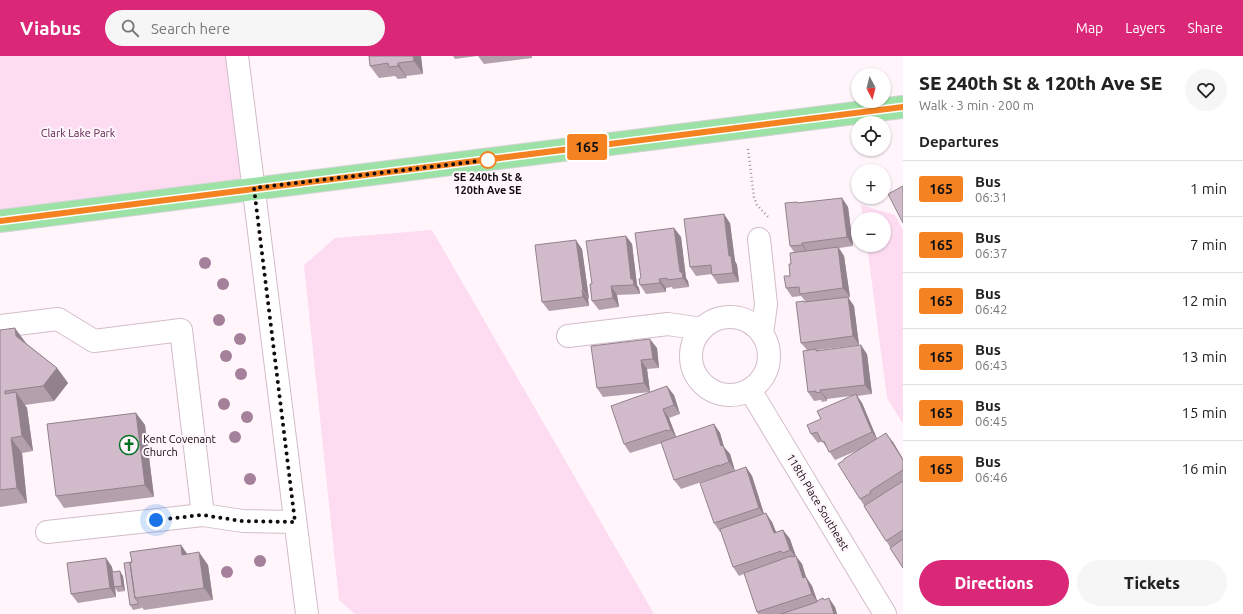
<!DOCTYPE html>
<html lang="en">
<head>
<meta charset="utf-8">
<style>
  :root { --surface:#fff; --page:#f6f6f6; --text:#222; --muted:#767676; --line:#e0e0e0; --accent:#db2777 }
  body { margin:0; font-family:Ubuntu,sans-serif; background:var(--page); color:var(--text); height:100vh; display:flex; flex-direction:column; font-size:15px; white-space:nowrap }
  * { box-sizing:border-box; margin:0 }
  p { font-size:13px; color:var(--muted) }
  .icon { flex:none; width:22px; height:22px; fill:none; stroke:currentColor; stroke-width:2; stroke-linecap:round; stroke-linejoin:round }
  .map { position:relative; flex:1; overflow:hidden }
  .sheet { display:flex; flex-direction:column; background:var(--surface); width:340px }
  .sheet>* { flex:none }
  .badge { padding:0 8px; border-radius:3px; font-size:14px; line-height:26px }
  .needle { width:26px; rotate:173deg }
  .tools { position:absolute; left:851px; top:12px; display:grid; gap:8px }
  .tools a { display:grid; place-items:center; width:40px; height:40px; border-radius:50%; background:var(--surface); box-shadow:0 1px 3px #0004; font-size:20px }
  .you { position:absolute; width:20px; height:20px; margin:-10px; border:3px solid #fff; border-radius:50%; background:#1a73e8; box-shadow:0 0 0 6px #1a73e833 }
  .map>.badge { position:absolute; translate:-50% -50%; box-shadow:0 0 0 2px #fff }
  h2 { padding:0 16px; font-size:15px; line-height:36px }
  .round { display:grid; place-items:center; flex:none; width:42px; height:42px; border-radius:21px; background:var(--page) }
  .overview { display:flex; align-items:center; justify-content:space-between; height:68px; padding:0 16px }
  h1 { font-size:19px; font-weight:800; line-height:30px }
  .primary-button { display:flex; gap:8px; margin-top:auto; padding:8px 16px }
  .primary-button a { flex:1; height:46px; border-radius:24px; background:var(--accent); color:#fff; font-size:16px; font-weight:800; line-height:46px; text-align:center }
  .primary-button a+a { background:var(--page); color:var(--text) }
  ul { padding:0; list-style:none }
  li { display:flex; align-items:center; gap:12px; height:56px; padding:0 16px; border-top:1px solid var(--line) }
  li div { flex:1 }
  li b { display:block; font-size:15px }
  li em { font-style:normal }
  li .badge { min-width:44px; font-weight:700; text-align:center }
  header { display:flex; align-items:center; gap:24px; box-sizing:border-box; height:56px; padding:0 20px; background:var(--accent); color:#fff }
  header strong { font-size:19px }
  nav { display:flex; gap:22px; margin-inline-start:auto; font-size:14px }
  .search { width:280px; height:36px; background:var(--page); display:flex; align-items:center; gap:10px; box-sizing:border-box; padding:0 14px; border-radius:22px; color:var(--muted); font-size:15px }
  main { display:flex; flex:1; min-height:0 }
  .map>svg:first-child { display:block }
  .green { fill:#fddcf2 }
  .lines { fill:none; stroke-linecap:round; stroke-linejoin:round }
  .minor-casing { stroke:#d3bccb; stroke-width:24 }
  .major-casing { stroke:#d4d3d4; stroke-width:24 }
  .path { stroke:#a0979c; stroke-width:2.5; stroke-dasharray:1 3; stroke-linecap:butt }
  .minor { stroke:#fff; stroke-width:22 }
  .major { stroke:#9ce2a6; stroke-width:22 }
  .tree { fill:#a5809b }
  .wall { fill:#b4a0ad }
  .shaded-wall { fill:#92828d }
  .building { fill:#d1bac9; stroke:#92828d }
  .line-casing { stroke:#fff; stroke-width:9 }
  .line { stroke:#f58220; stroke-width:6 }
  .walk { stroke:#120b10; stroke-width:4; stroke-dasharray:0 7.2 }
  .stop-dot { fill:#fff; stroke:#f58220; stroke-width:2 }
  .labels { text-anchor:middle; stroke-width:4; stroke-linejoin:round; paint-order:stroke }
  .park-label { font-size:11px; fill:#5c214d; stroke:#fff5fb }
  .stop-label { font-size:11px; font-weight:bold; fill:#120b10; stroke:#fff5fb }
  .poi-label { font-size:11px; fill:#120b10; stroke:#fff5fb; text-anchor:start }
  .street-label { font-size:11px; fill:#120b10; stroke:#fff5fb }
</style>
</head>
<body>
<header>
<strong>Viabus</strong>
<div class="search"><svg class="icon" aria-label="search" viewBox="0 0 24 24"><circle cx="10" cy="10" r="6"/><path d="M15 15l6 6"/></svg>Search here</div>
<nav><a>Map</a><a>Layers</a><a>Share</a></nav>
</header>
<main>
<div class="map">
<svg width="903" height="558" viewBox="0 0 903 558">
  <rect width="100%" height="100%" fill="#fff5fb"/>
  <path class="green" d="M0,0H237L254,133L0,165Z
    M861,149L895,159L903,174V368L887,342L867,189H884V163H863Z
    M432,174L654,558H355L339,544L304,209L335,182Z"/>
  <g class="lines">
    <g class="minor-casing">
      <path id="minor" d="M237,0L307,558
        M759,183L766,248L762,278
        M691 300a39 39 0 1 1 78 0a39 39 0 1 1-78 0Z
        M0,270L58,263L94,285L181,274L203,459L47,476
        M568,280L668,268L702,273
        M750,334L885,558
        M203,459L243,465L295,466"/>
    </g>
    <g class="major-casing">
      <path id="major" d="M0,165L903,51"/>
    </g>
    <path class="path" d="M748,93L754,141L757,149L768,161"/>
    <use href="#minor" class="minor"/>
    <use href="#major" class="major"/>
  </g>
  <g class="tree">
    <circle cx="205" cy="207" r="6"/>
    <circle cx="223" cy="228" r="6"/>
    <circle cx="219" cy="264" r="6"/>
    <circle cx="240" cy="283" r="6"/>
    <circle cx="226" cy="300" r="6"/>
    <circle cx="241" cy="318" r="6"/>
    <circle cx="224" cy="348" r="6"/>
    <circle cx="247" cy="361" r="6"/>
    <circle cx="235" cy="381" r="6"/>
    <circle cx="250" cy="423" r="6"/>
    <circle cx="260" cy="505" r="6"/>
    <circle cx="227" cy="516" r="6"/>
  </g>
  <path class="wall" d="M421,0L423,18L406,20L407,22L398,23L395,20L379,22L370,10Z
    M453,0H477L455,3Z
    M478,0H532V2L484,8Z
    M842,142L848,151L853,190L839,192L844,200L850,241L848,242L854,250L859,289L817,294L867,298L872,338L857,340L862,347L877,383L893,386L903,403V512L860,443L861,393L835,404L822,385L818,387L811,378L821,363L851,340L827,343V345L822,346L821,344L814,345L808,336L807,294L801,287L805,246H806L801,240L792,241L786,232L790,220L791,208L794,196L790,190L798,147Z
    M730,167L735,205L737,209L739,226L718,228L712,219V218L696,220L690,211Z
    M674,172L681,181L686,222L688,225L689,231L673,233L672,231L666,232V236L646,238L640,229L641,222Z
    M626,180L632,188L637,229L639,232L640,238L617,239L619,251L599,254L592,245V228Z
    M582,193L589,243H588L589,250L549,255L542,246Z
    M0,274L26,287L57,312L68,327L54,345L25,349L27,352L33,395L22,397L27,447L0,451Z
    M657,292L659,312L647,313L650,336L603,341L597,332Z
    M674,339L680,358L669,362L676,381L714,368L720,377L724,391L730,398L735,415L746,411L752,420L764,458L772,466L776,476L783,474L790,483L795,500L802,508L806,521L812,530L817,545L825,544L835,551L837,558H758L757,556L744,518L739,520L733,511L721,475L720,476L714,467L725,418L681,433L674,424L662,387L630,397L624,388Z
    M136,357L145,369L154,441L64,452L56,440Z
    M181,489L187,498L208,509L213,544L144,554L141,550L142,552L133,554L130,549L132,506Z
    M106,502L112,511L113,516L123,520L125,535L118,536L115,532L116,541L78,547L71,538Z"/>
  <path class="shaded-wall" d="M413,0H421L423,18L414,5Z
    M398,7L406,20L407,22L398,10Z
    M842,142L848,151L853,190L847,181Z
    M724,158L730,167L735,205L737,209L739,226L733,217L729,200Z
    M674,172L681,181L686,222L688,225L689,231L683,222L680,216Z
    M626,180L632,188L637,229L639,232L640,238L634,229L631,223Z
    M576,184L582,193L589,243L583,234Z
    M802,187L808,196V197L802,189Z
    M838,191L844,200L850,241L843,232Z
    M659,223L666,232V236L660,227Z
    M611,230L617,239L619,251L613,242Z
    M582,234L588,243L589,250L583,241Z
    M848,241L854,250L859,289L853,280Z
    M15,272L26,287L27,296L16,280Z
    M650,283L657,292L659,312L653,303Z
    M861,289L867,298L872,338L865,329Z
    M641,304L647,313L650,336L644,327Z
    M57,312L68,327L54,345L43,330Z
    M667,330L674,339L680,358L674,349Z
    M820,334L827,343V345L821,336Z
    M16,336L27,352L33,395L22,380Z
    M856,338L862,347L878,385L872,376Z
    M663,353L669,362L677,383L671,374Z
    M136,357L145,369L154,441L145,429Z
    M714,368L720,377L724,391L730,398L735,415L729,406L721,390Z
    M886,377L893,386L903,403V404Z
    M11,382L22,397L27,447L17,432Z
    M746,411L752,420L765,461L759,452Z
    M766,457L772,466L780,486L774,477Z
    M783,474L790,483L797,503L790,494Z
    M181,489L190,502L182,499Z
    M199,496L208,509L213,544L204,532Z
    M796,500L802,508L806,521L812,530L818,547L812,538L803,522Z
    M106,502L112,511L115,531H114L115,532L116,541L110,532Z
    M120,515L123,520L125,535L122,530Z
    M829,542L835,551L837,558H834Z"/>
  <path class="building" d="M369,0H413L414,5L398,7V10L389,11L388,7L370,10Z
    M903,130V167L888,138Z
    M842,142L847,181L802,187V189L790,190L785,147L797,146V147Z
    M724,158L729,200H731L733,217L712,219L711,209L690,211L684,163Z
    M674,172L680,216H682L683,222L667,224V222L659,223L660,227L640,229L639,223L641,222L635,177Z
    M626,180L631,223H633L634,229L611,230L613,242L592,245L590,228H592L586,185Z
    M576,184L583,234H582L583,241L542,246L535,189Z
    M838,191L843,232L800,238L799,231L786,232L784,220H790L789,208H791L790,197Z
    M848,241L853,280L801,287L796,246L804,245V246Z
    M15,272L16,280L57,312L43,330L5,335V338L16,336L22,380L11,382L17,432L0,434V274Z
    M650,283L653,303L641,304L644,327L597,332L591,290Z
    M861,289L865,329L820,334L821,336L816,337V335L808,336L803,295L816,293V295Z
    M667,330L674,349L663,353L671,374L667,375V374L624,388L611,350Z
    M856,338L872,376L829,396L824,385L822,386L817,376L811,378L807,369L821,363L817,355Z
    M136,357L145,429L56,440L47,368Z
    M714,368L721,390L723,389L729,406L719,410V409L674,424L661,386Z
    M886,377L903,404V414L870,435L871,437L860,443L838,408L844,404V403Z
    M746,411L759,452L714,467L700,427Z
    M903,425V474L886,485L864,450Z
    M766,457L774,477L783,474L790,494L783,497L781,495L733,511L720,473Z
    M903,483V512L890,492Z
    M181,489L182,499L199,496L204,532L135,542L130,507L132,506L130,496Z
    M791,500V501L796,500L803,522L806,521L812,538L757,556L744,517Z
    M106,502L110,532L71,538L67,507Z
    M132,506L130,507L135,542L138,546V548L130,549L124,507Z
    M120,515L122,530L114,531L112,516Z
    M823,542L824,544L829,542L834,558H781L817,546V545Z"/>
  <g class="lines">
    <g class="line-casing">
      <path id="line" d="M0,165L903,51"/>
    </g>
    <use href="#line" class="line"/>
    <path class="walk" d="M156,464L202,459L242,465L295,466L254,132L488,104"/>
  </g>
  <defs>
    <g id="church-ring" transform="scale(1)"><circle r="9.5" fill="#fff5fb" stroke="#007123" stroke-width="1.5"/><path d="M-1.2-6h2.4v3.5h3.3v2.4h-3.3V6h-2.4V-.1h-3.3v-2.4h3.3Z" fill="#007123"/></g>
  </defs>
  <g fill-rule="evenodd">
    <use href="#church-ring" x="129" y="389"/>
  </g>
  <circle class="stop-dot" cx="488" cy="104" r="8"/>
  <g class="labels">
    <g class="park-label">
      <text x="78" y="81">Clark Lake Park</text>
    </g>
    <g class="stop-label">
      <text x="488" y="125">SE 240th St &amp;<tspan x="488" dy="13">120th Ave SE</tspan></text>
    </g>
    <g class="poi-label">
      <text x="143" y="387">Kent Covenant<tspan x="143" dy="13">Church</tspan></text>
    </g>
    <g class="street-label">
      <text transform="translate(818 446) rotate(59)" y="4">118th Place Southeast</text>
    </g>
  </g>
</svg>
<div class="tools">
<a><svg class="needle" viewBox="-14 -14 28 28"><path d="M0-13l5 13h-10z" fill="#e53935"/><path d="M0 13l5-13h-10z" fill="#767676"/></svg></a>
<a><svg class="icon" aria-label="locate" viewBox="0 0 24 24"><circle cx="12" cy="12" r="6"/><path d="M12 2v4M12 18v4M2 12h4M18 12h4"/></svg></a>
<a>+</a>
<a>−</a>
</div>
<div class="you" style="left:156px;top:464px"></div>
<b class="badge" style="left:587px;top:91px;background:#f58220;color:#111">165</b>
</div>
<section class="sheet">
<div class="overview"><div><h1>SE 240th St &amp; 120th Ave SE</h1><p>Walk · 3 min · 200 m</p></div><a class="round"><svg class="icon" aria-label="heart" viewBox="0 0 24 24"><path d="M12 20l-8-8c-3-5 5-10 8-4 3-6 11-1 8 4z"/></svg></a></div>
<h2>Departures</h2>
<ul>
<li><span class="badge" style="background:#f58220;color:#111">165</span><div><b>Bus</b><p>06:31</p></div><em>1 min</em></li>
<li><span class="badge" style="background:#f58220;color:#111">165</span><div><b>Bus</b><p>06:37</p></div><em>7 min</em></li>
<li><span class="badge" style="background:#f58220;color:#111">165</span><div><b>Bus</b><p>06:42</p></div><em>12 min</em></li>
<li><span class="badge" style="background:#f58220;color:#111">165</span><div><b>Bus</b><p>06:43</p></div><em>13 min</em></li>
<li><span class="badge" style="background:#f58220;color:#111">165</span><div><b>Bus</b><p>06:45</p></div><em>15 min</em></li>
<li><span class="badge" style="background:#f58220;color:#111">165</span><div><b>Bus</b><p>06:46</p></div><em>16 min</em></li>
</ul>
<div class="primary-button"><a>Directions</a><a>Tickets</a></div>
</section>
</main>
</body>
</html>
